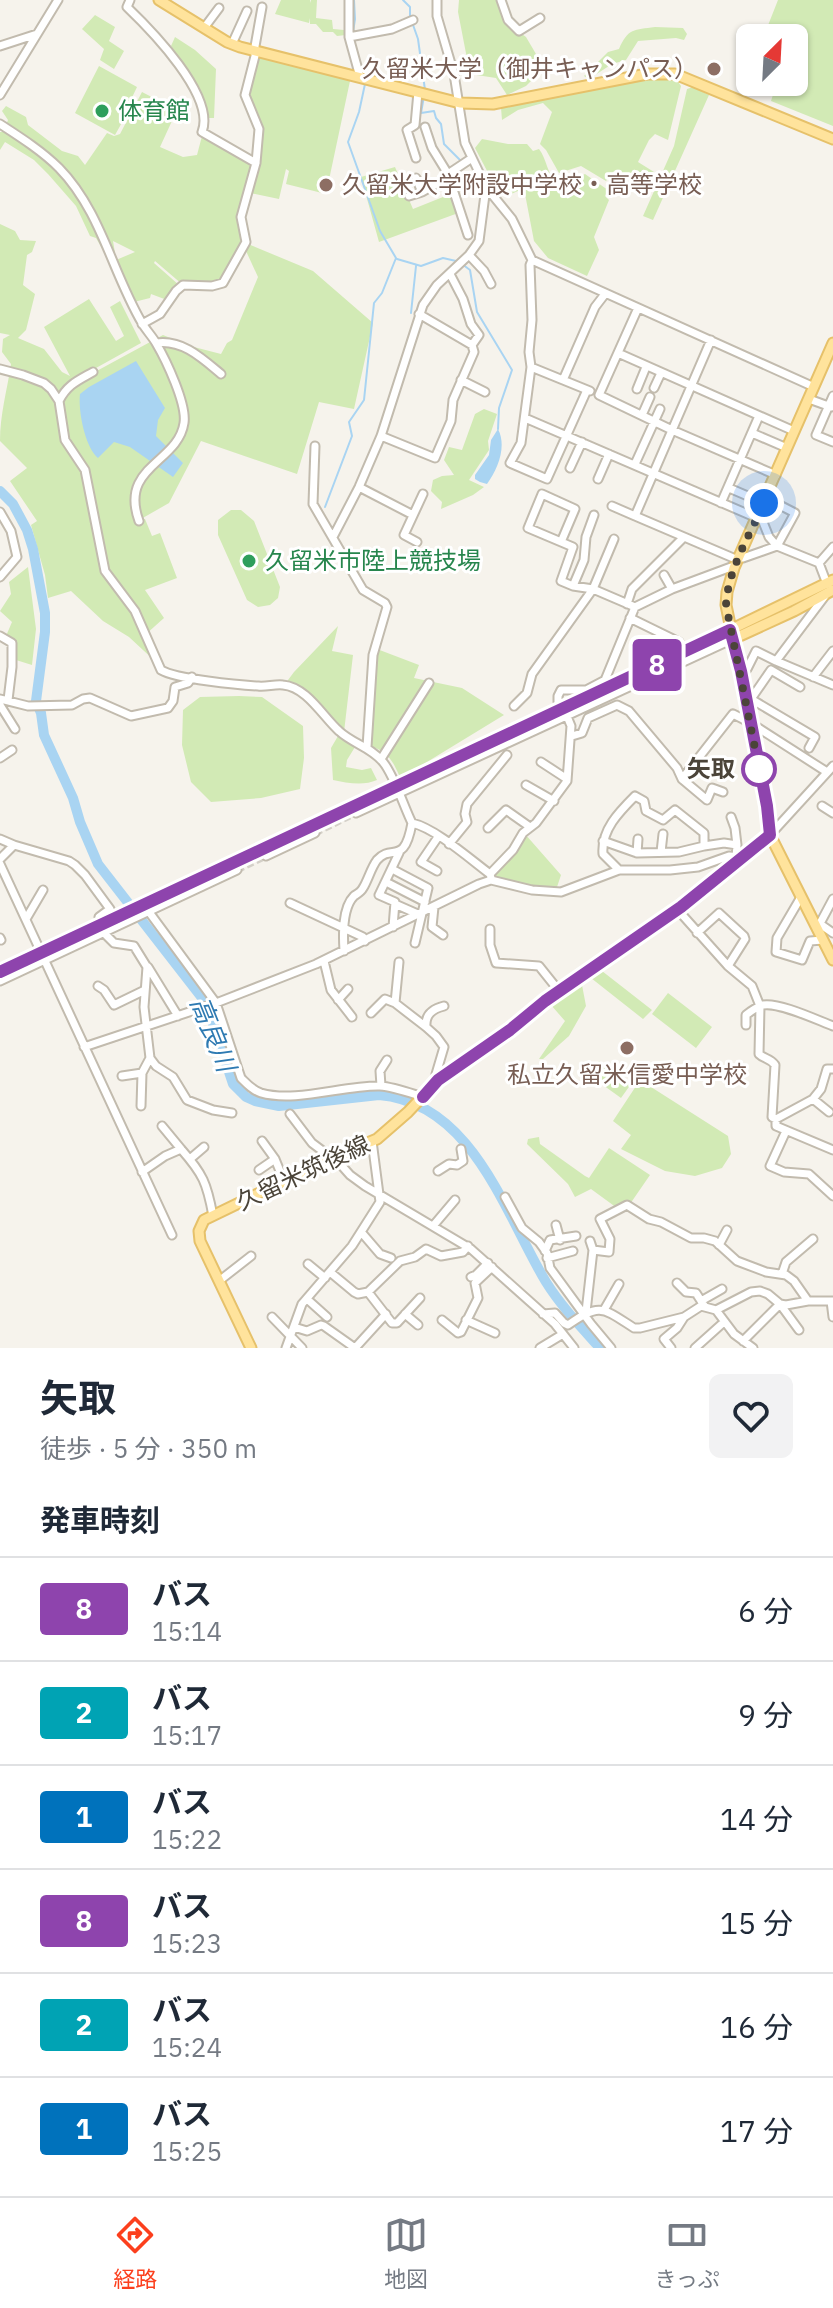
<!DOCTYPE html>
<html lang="ja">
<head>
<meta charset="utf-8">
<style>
  :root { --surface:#fff; --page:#f2f2f3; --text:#1f2937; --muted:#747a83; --line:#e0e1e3; --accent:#fc3f1d }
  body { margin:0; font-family:"IBM Plex Sans","Noto Sans JP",sans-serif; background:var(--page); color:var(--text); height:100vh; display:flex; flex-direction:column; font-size:30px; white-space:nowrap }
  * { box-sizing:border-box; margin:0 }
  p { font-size:26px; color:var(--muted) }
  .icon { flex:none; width:44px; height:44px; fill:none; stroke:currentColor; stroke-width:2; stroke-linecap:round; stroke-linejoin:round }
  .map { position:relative; height:1348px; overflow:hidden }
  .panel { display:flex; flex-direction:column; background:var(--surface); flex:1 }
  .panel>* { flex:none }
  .badge { padding:0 16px; border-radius:6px; font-size:28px; line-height:52px }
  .needle { width:52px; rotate:24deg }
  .tools { position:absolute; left:736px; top:24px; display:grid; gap:16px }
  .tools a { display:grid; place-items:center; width:72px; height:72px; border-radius:12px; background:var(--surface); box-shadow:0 2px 6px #0004; font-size:40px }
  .you { position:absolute; width:40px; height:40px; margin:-20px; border:6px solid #fff; border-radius:50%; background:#1a73e8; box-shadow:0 0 0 12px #1a73e833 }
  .map>.badge { position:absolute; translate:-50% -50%; box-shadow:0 0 0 4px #fff }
  h2 { padding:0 40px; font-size:30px; line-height:72px }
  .round { display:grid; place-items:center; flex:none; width:84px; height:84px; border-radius:12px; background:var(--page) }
  .summary { display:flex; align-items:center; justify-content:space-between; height:136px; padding:0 40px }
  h1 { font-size:38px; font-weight:700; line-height:60px }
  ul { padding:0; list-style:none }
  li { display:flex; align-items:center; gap:24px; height:104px; padding:0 40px; border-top:2px solid var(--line) }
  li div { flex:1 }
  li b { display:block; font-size:30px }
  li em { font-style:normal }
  li .badge { min-width:88px; font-weight:700; text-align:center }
  .dock { display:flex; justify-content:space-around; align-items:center; height:112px; border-top:2px solid var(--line); background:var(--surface); font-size:22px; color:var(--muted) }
  .dock a { display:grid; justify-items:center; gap:4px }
  .dock .selected { color:var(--accent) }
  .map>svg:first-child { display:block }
  .green { fill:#d2eab5 }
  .water { fill:#a9d4f2 }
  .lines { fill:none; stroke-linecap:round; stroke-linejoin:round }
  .stream { stroke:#a9d4f2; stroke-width:2 }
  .river { stroke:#a9d4f2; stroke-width:10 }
  .minor-tunnel { stroke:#d4d0c8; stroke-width:7; stroke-dasharray:7 3.5; stroke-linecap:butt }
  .minor-casing { stroke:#c2bbae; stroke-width:11 }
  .major-casing { stroke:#e6c16a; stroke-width:13 }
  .minor { stroke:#fff; stroke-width:7 }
  .major { stroke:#ffe39c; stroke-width:9 }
  .line-casing { stroke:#fff; stroke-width:18 }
  .line { stroke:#8e44ad; stroke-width:12 }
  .walk { stroke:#4b4439; stroke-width:8; stroke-dasharray:0 14.4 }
  .education-dot { fill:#8d6e63; stroke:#fff; stroke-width:3 }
  .leisure-dot { fill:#2e9e5b; stroke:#fff; stroke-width:3 }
  .stop-dot { fill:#fff; stroke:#8e44ad; stroke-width:4 }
  .labels { text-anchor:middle; stroke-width:6; stroke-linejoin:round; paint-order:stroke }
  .education-label { font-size:24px; fill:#785e54; stroke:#fff; text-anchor:end }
  .leisure-label { font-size:24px; fill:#27864d; stroke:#fff; text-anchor:start }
  .stop-label { font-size:24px; font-weight:bold; fill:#4b4439; stroke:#fff; text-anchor:end }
  .street-label { font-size:24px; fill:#4b4439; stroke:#fff }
  .water-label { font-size:26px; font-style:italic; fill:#2e7ab2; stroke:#fff }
</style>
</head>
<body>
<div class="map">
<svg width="833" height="1348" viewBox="0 0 833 1348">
  <rect width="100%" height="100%" fill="#f6f3ec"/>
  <path class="green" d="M281,0H310L311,3V0H317L316,18L332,20L333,29L344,30L346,35L337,36L333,32H323L316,24H310V18L309,23L275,14Z
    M459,0H501L506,22L526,37L536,54L546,66L526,86L507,95L496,78L470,74L458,12Z
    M778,0H833V126L771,101L777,82H794V38H763Z
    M95,15L115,27L109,41L124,51L114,69L100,60L104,49L82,29Z
    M655,27L683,28L687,34L684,40L676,38L638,41L626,60L612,64L589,79L584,76L608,52L619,49C628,28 634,30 655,27Z
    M175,37L195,50L216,69L214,118H206C203,92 186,68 171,46Z
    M257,54L334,72L335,76L350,81L326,194L286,184L289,171L286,169L279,199L250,193L260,129L256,112L247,99Z
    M99,66L137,87L127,108L129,110L115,135L75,113Z
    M656,77L676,79L681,86L668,140L655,134L649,140L638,162L654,172L651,177L639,174L633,176L614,171L606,181L581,166L559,173L546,150L540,144L552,112L543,103L518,110L502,120L501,108Z
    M693,87L709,95L653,220L643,216L674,146L687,89Z
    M142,92L177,110L160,147L183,157L197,155L202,136L252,165L239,208V226L243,229L246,242L223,283L183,285L155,261L154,263L179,285L167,300L151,294L150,298L134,302L116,260L135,252L113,241L115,253L107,257L96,238L90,236L76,206L48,174L34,160L5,142L0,150V132H3L8,120L2,111L6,106L26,117L28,125L62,151L78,156L85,165L107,133L114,136L120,134Z
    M482,139L508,144H527L533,151L539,149C547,159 547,175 557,183L568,181L585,174L608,190L605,196L609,200L594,237L599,250L587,276L548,258L534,241L525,194L520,190L509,195L495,186L475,148Z
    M395,167L413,209L453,193L461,212L379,242L361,177Z
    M0,224L15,231L20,240L36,241L32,252L27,255L23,285L35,294L26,330L18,338L44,349L62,372L70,376L44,327L89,299L116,341L124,336L110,307L120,301L141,343L69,383V386L163,335L190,346L221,354L227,343L232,340L258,277L246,251L248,244L313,271L373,323L354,409L319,402L297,474L201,441L169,503L141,519H145L152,536L160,533L177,578L145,590L164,618L145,635L157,663L129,637L103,621L71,591L48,598L45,575L31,525L37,521L10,481L27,468L0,441C0,414 7,391 11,364L2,352L3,339L10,335L0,333Z
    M484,409L497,414L488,441L489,450L469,480L484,487L473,495L441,509L442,502L431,491L433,480L442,476L454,475L444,460L449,447L462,450L475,414Z
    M231,510H241L254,521L280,587L278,598L270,605L258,607L247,600L218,535V520Z
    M28,567L36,629L32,665L16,660V640L6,636L12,622L0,611L11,594L9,582Z
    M338,626L332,651L353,655L344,732L317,705L285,684L294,672Z
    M377,649L419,665L414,678L462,688L504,715L404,776L399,775C392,759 387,752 371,746L372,657Z
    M239,696L262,697L303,726L304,758L300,789L261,798L211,802L191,782L182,745L183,710L200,697Z
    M338,736L355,747L347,760L346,767L362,770L371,768L377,780C364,786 347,783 333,780L331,748Z
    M525,834L561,875L556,890L533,888L497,879L495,874Z
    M602,971L652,1010L643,1019L591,978Z
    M582,985L586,1006L569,1036L543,1059H539L565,1021L551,1005L577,986L580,988Z
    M668,993L712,1027L696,1048L652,1014Z
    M599,1061L631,1084L621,1098L589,1075Z
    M640,1080L728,1136L731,1154L722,1168L695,1176L665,1171L621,1149L631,1135L613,1121Z
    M539,1137L540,1144L585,1176L589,1178L609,1148L650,1175L630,1204L617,1208L591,1189L575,1197L568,1184L527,1144L528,1139Z"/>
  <path class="water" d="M136,361L165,408L158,420L156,436L183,463L173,477L130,447L114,442L98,458C85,447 78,411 80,394L89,387Z
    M498,429C507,446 498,469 487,484L480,482L475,479V475L489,455L491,440Z"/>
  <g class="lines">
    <path class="stream" d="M403,0L410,7V16
      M412,22L418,39L425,90
      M353,32L355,19L354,0
      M353,38L360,63
      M424,96L421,113L434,111L436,118L441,124L444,144L461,161
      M397,259L421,266L443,258L456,261
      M462,264L470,270L477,312L512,370L499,408L498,429
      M411,313L416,266
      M325,507L352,436L349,422L364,400L374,303L382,293L396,258L380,231L348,142L359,112L365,84"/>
    <path class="river" d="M0,491L13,504L27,530L33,549L45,613V632L36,701L41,713L44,735L73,798L80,822L98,864L206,1003L233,1084L246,1097L255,1101L279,1106L379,1095C473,1103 505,1214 546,1282C561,1306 581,1327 600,1348"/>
    <path class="minor-tunnel" d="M313,826L355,807
      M315,833L356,813
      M234,863L263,850
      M237,870L266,856"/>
    <g class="minor-casing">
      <path id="minor" d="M130,0L127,7C151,30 216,96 202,132L256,163
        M349,0V37L360,77
        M437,0V16L454,74L465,143L486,187L512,219L532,260L530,265L532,320L529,352L531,367L521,443L510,463L547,479L587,390
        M501,0L508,20L519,31L540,18
        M204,28L219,8
        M349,37L392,29L413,20
        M232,44L247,11
        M0,46L37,34
        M254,52L262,7
        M0,95L58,0
        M0,124C20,137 42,151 59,168C101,211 112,272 142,323C146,330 152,336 156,343C166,360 187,404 184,423C178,463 119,466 139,521
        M425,127L432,148L448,174L472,158
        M416,158L407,130L415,125L418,92
        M448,174L468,235
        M416,178L422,192
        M409,196L422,192L449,177
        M469,255L484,271L491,284
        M532,260L814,387
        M638,308L599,395L672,430L776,475
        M419,314L472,345
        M142,324L160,314L176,291L183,285L212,286L223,283L246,242L241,217L256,163L259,129L245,95L256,52
        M711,340L635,516L738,560
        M156,343C182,339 202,358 221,374
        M618,353L794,431
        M531,367L590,391
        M0,369L23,375L44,383L51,389L59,401L65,440L85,470L105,571L135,611L161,670C176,679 239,685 258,686C266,687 275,684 283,685C307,687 323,717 339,731C353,744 371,747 383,762C394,775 404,807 412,823C404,867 392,843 377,860C371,868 368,880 363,888C361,892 357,894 354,896C342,908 343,935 344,951
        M461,380L485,392
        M563,380L595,307L605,294
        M654,388L661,373
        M637,389L646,367
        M833,396L816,435L833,442
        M809,399L831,407
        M59,401C67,385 77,381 93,372
        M642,415L650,397
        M525,418L757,518
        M752,433L787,448
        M381,436L435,458L451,421L453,400L474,352L472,345L479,335L471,324L463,299L450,274
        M315,446L313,504L363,590L385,603L387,607L373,655L367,747
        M635,464L660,409
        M570,468L582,442
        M598,479L609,454
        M359,487L413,515
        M729,488L764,503
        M766,498L795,513L777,546L819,563L827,584
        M721,503L759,416
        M612,506L635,516
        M0,512L11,531L17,557L0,577
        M594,515L586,537L584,560L573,586L593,589L614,539
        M333,537L359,487L381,436L423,305L437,285L469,255L479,241L486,187
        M417,542L404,535L423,494
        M561,542L575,509L542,494L528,528L573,547L561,581L573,586
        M740,556L743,558L777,546L769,537L761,517L758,516
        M819,563L833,547
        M664,575L672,589
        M627,604L632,589L684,537
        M630,618L679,642L683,653
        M0,636L12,643V667L8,700
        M776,661L825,596
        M741,671L747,669L756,651L776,661L833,685
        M813,677L833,651
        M0,699L28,706L72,705L83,699L90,698L131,716L168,708L173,701L175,687L188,683L192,677
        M751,699L771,670L800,687
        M745,700L751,699L815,737L809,748
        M0,705L15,729
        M514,706L527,693L532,674L593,589L635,607
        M572,736L582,733L588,718L617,705L629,711L677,768L682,779
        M0,758L12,750
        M381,759L429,683
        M541,762L567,779
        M526,785L554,801
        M723,792L712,788L707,800L682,779L733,714L749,722L827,772
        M822,806L833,813
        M355,807L730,630
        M356,813L733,639
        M731,817L735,828L737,845
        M412,823C435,828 470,859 490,874L491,878
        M488,828L506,810L530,827
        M770,835L833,766
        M0,839L14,845
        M603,841L637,853L679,852L704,846
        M449,844L467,822L465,814L467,804L507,755
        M263,850L313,826
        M661,852L663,834
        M637,853L638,839
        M266,856L315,833
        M0,859L14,845L69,861L75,865L85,875L110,909L99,917L101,926
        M0,864L172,1235
        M392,869L428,888L415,943
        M619,870L603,854C601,830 619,812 635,796L644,801L646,811L663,820L675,810L704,833V846L724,843L737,845L736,857
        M437,871L421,862L438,837
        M490,874L513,850L523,833L536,823L567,781L571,726L564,709L558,702V696L561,690H586L605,680L635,607L672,589L731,567L734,568
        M386,882L425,902
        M801,897L777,938L776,952L802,960L810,941L823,940
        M290,903L363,937L365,941
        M395,904L420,915
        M434,907L432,927L443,935
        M677,909L728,966L752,986L760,1006L759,1054C764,1059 770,1058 775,1065L772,1117L776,1119V1126L833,1150
        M149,912L216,1003L241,1078C247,1084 252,1090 261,1093C296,1103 344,1085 380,1086C394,1087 410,1093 423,1097
        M26,919L43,890
        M820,924L833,933
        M393,927L395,902L379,895L399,853
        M490,929V945L496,963L539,966L559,991
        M817,929L833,899
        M104,933L114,943L134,946L147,967L144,1007L150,1058L142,1073L141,1106
        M697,933L719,913L744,936L745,939L728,966
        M0,938L1,940
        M324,961L331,990L352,1017
        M399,962L395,1003L426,1027
        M148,967L178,1016
        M0,972L234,863
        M0,981L237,870
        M98,986L104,990L114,1005L145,990
        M338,1000L348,989
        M371,1013L385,999L395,1003
        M746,1025V1015C751,1011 757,1007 763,1005C779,1002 817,1020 833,1026
        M84,1047L216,1003L316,964L479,884L491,880L532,890L561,892L619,870H670L698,867L729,856L744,857
        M150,1058L156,1066L173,1077L187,1100L213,1110L232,1113
        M122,1076L142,1073
        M438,1080L436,1074L444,1047L436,1036L426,1027C425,1015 432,1009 444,1006
        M381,1086L380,1071L387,1060
        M813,1099L821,1089L827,1069H833
        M290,1114L312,1143L332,1158
        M776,1119L813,1099L829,1112
        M162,1126L181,1149
        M786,1131L770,1166L784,1172L809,1174L833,1196
        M262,1141L275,1159L284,1181
        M334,1157L350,1175L365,1186L471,1249L555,1324L574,1348
        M190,1159L204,1147
        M259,1170L275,1159
        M438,1171L449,1164L457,1165L463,1161L461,1149
        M142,1172L165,1156L181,1149C203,1174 207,1183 213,1216
        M505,1197L522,1228L539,1242L547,1253L550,1268L591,1324L611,1348
        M556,1225L560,1240
        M433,1226L455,1200
        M362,1233L380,1254L391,1258
        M719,1245L727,1230
        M593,1250L609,1252L610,1239L600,1219L627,1205L649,1219L661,1222L691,1238H704L715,1241L737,1261L766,1272L786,1275L794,1281L808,1301
        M545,1251L550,1240L576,1236
        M547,1258L573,1251
        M308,1264L325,1278
        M330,1272L354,1292L358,1294L368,1292L392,1323H397L420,1298
        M782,1274L786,1262L813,1239
        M471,1277L476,1275L488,1263
        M219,1281L251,1256
        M677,1283L686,1292L696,1293L705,1307
        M368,1292L400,1261L415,1257L426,1249L441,1256L463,1252L468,1246
        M307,1299L327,1317
        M701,1301L722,1289
        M831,1301L833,1317
        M604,1310L619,1284
        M716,1310L734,1334L753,1348
        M586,1312L593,1250L590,1241
        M405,1314L418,1325
        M543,1314L555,1313L564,1323L568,1325C600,1302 603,1308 634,1328H640L684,1317L701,1306L716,1310L751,1292L760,1291L768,1294L780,1304L786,1305L808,1301H833
        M272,1317L302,1348
        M442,1320L458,1333L461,1332L478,1298L475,1283L492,1267
        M466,1320L495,1333
        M294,1327L307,1331L321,1325L324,1326L355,1348
        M743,1341L780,1304L799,1330
        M286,1348L302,1304L352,1246L380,1202L372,1141
        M355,1348L386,1314
        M540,1348L563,1334
        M671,1348L664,1339L677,1328L684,1317
        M695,1348L724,1322"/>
    </g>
    <g class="major-casing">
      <path id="major" d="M159,0L227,42L240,47L460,103L493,104L647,74H675L833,139
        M833,343L734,568L727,592L726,605L767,806L770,835L833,960
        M730,630L833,580
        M733,639L794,611L833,590
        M251,1348L200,1241L199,1231L204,1220L334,1157L377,1139L408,1112L438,1080L524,1019L545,1001L681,907L770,835"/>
    </g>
    <use href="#minor" class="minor"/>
    <use href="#major" class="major"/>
  </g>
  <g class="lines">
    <g class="line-casing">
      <path id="line" d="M0,972L730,630L741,671L767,806L770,835L681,907L545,1001L510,1030L438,1080L423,1097"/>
    </g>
    <use href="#line" class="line"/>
    <path class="walk" d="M759,769L761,778L726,605C728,569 750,535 764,503"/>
  </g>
  <g class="education-dot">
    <circle cx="714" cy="69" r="8"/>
    <circle cx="326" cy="185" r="8"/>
    <circle cx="627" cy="1048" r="8"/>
  </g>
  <g class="leisure-dot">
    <circle cx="102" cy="111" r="8"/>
    <circle cx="249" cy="561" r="8"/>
  </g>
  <circle class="stop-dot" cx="759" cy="769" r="16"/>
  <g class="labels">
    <g class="education-label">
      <text x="698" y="77">久留米大学（御井キャンパス）</text>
      <text x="342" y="193" text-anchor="start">久留米大学附設中学校・高等学校</text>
      <text x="627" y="1083" text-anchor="middle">私立久留米信愛中学校</text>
    </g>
    <g class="leisure-label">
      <text x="118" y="119">体育館</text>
      <text x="265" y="569">久留米市陸上競技場</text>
    </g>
    <g class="stop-label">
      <text x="735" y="777">矢取</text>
    </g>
    <g class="street-label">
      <text transform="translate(303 1173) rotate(-25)" y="8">久留米筑後線</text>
    </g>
    <g class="water-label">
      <text transform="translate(213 1034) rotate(68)" y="9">高良川</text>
    </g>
  </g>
</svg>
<div class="tools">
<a><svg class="needle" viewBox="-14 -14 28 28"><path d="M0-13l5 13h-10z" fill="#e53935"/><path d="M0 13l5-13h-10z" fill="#747a83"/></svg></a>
</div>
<div class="you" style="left:764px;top:503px"></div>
<b class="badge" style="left:657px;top:665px;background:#8e44ad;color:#fff">8</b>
</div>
<section class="panel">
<div class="summary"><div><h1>矢取</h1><p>徒歩 · 5 分 · 350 m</p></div><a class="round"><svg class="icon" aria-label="heart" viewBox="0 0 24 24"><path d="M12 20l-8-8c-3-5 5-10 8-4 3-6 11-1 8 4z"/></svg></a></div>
<h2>発車時刻</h2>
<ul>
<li><span class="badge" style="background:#8e44ad;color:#fff">8</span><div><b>バス</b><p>15:14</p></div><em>6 分</em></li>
<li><span class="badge" style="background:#00a3b4;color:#fff">2</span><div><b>バス</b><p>15:17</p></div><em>9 分</em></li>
<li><span class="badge" style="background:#0072bc;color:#fff">1</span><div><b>バス</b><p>15:22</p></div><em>14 分</em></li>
<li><span class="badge" style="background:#8e44ad;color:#fff">8</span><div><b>バス</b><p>15:23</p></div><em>15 分</em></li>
<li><span class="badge" style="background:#00a3b4;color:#fff">2</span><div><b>バス</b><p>15:24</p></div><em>16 分</em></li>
<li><span class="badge" style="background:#0072bc;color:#fff">1</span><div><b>バス</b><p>15:25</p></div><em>17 分</em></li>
</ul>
</section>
<nav class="dock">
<a class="selected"><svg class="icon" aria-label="directions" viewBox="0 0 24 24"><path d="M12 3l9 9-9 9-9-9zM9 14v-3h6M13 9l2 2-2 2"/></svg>経路</a>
<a><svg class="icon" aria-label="map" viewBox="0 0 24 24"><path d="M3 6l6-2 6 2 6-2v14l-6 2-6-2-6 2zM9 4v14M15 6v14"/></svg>地図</a>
<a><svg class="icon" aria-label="tickets" viewBox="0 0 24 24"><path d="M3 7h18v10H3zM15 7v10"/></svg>きっぷ</a>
</nav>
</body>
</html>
